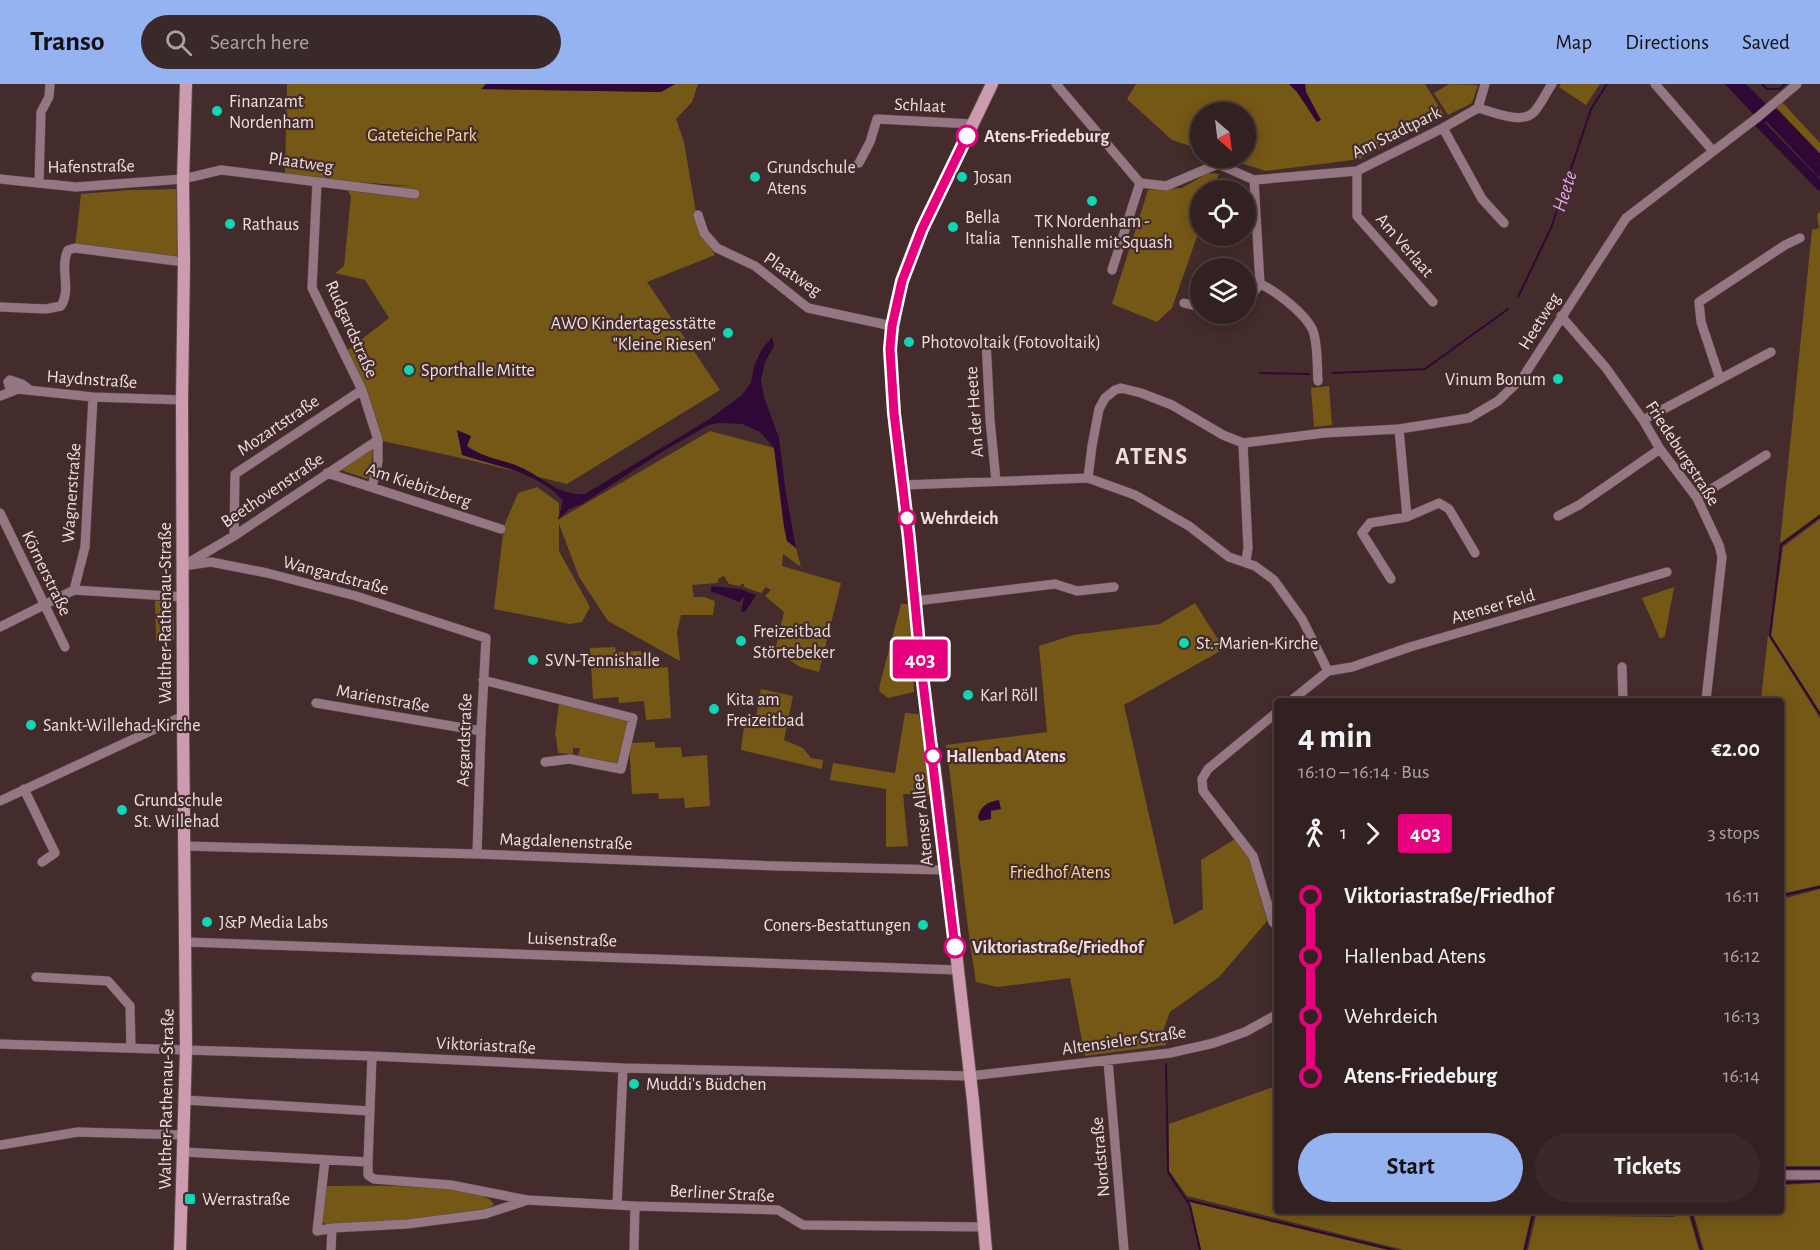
<!DOCTYPE html>
<html lang="en">
<head>
<meta charset="utf-8">
<style>
  :root { --surface:#322120; --page:#3a2929; --text:#f1f3f6; --muted:#a8a3a5; --line:#4d3e3e; --accent:#95b2f1 }
  body { margin:0; font-family:"Alegreya Sans",sans-serif; background:var(--page); color:var(--text); height:100vh; display:flex; flex-direction:column; font-size:22px; white-space:nowrap }
  * { box-sizing:border-box; margin:0 }
  p { font-size:20px; color:var(--muted) }
  .icon { flex:none; width:33px; height:33px; fill:none; stroke:currentColor; stroke-width:2; stroke-linecap:round; stroke-linejoin:round }
  .map { position:relative; flex:1; overflow:hidden }
  .panel { position:absolute; left:1274px; top:614px; width:510px; height:516px; display:flex; flex-direction:column; background:var(--surface); border-radius:6px; box-shadow:0 3px 15px #0003,0 0 0 2px var(--line) }
  .panel>* { flex:none }
  .badge { padding:0 12px; border-radius:4px; font-size:21px; line-height:39px }
  .needle { width:39px; rotate:152deg }
  .controls { position:absolute; left:1190px; top:18px; display:grid; gap:12px }
  .controls a { display:grid; place-items:center; width:66px; height:66px; border-radius:50%; background:var(--surface); box-shadow:0 3px 15px #0003,0 0 0 2px var(--line); font-size:30px }
  .map>.badge { position:absolute; translate:-50% -50%; box-shadow:0 0 0 3px #fff }
  .legs { display:flex; align-items:center; gap:9px; height:66px; padding:0 24px; font-size:20px }
  .legs p { margin-inline-start:auto }
  .overview { display:flex; align-items:center; justify-content:space-between; height:102px; padding:0 24px }
  h1 { font-size:33px; font-weight:700; line-height:45px }
  .primary-button { display:flex; gap:12px; margin-top:auto; padding:12px 24px }
  .primary-button a { flex:1; height:69px; border-radius:36px; background:var(--accent); color:#111; font-size:24px; font-weight:700; line-height:69px; text-align:center }
  .primary-button a+a { background:var(--page); color:var(--text) }
  ul { padding:0 24px; list-style:none }
  li { display:flex; align-items:center; gap:21px; height:60px; font-size:22px }
  li i { display:grid; place-items:center; width:9px; height:100%; margin:0 8px; background:currentColor }
  li i::after { content:''; width:15px; height:15px; margin:-8px; border:4px solid; border-radius:50%; background:var(--surface) }
  li p { margin-inline-start:auto }
  li:first-child i { background:linear-gradient(#0000 50%,currentColor 0) }
  li:last-child i { background:linear-gradient(currentColor 50%,#0000 0) }
  header { display:flex; align-items:center; gap:36px; box-sizing:border-box; height:84px; padding:0 30px; background:var(--accent); color:#111 }
  header strong { font-size:28px }
  nav { display:flex; gap:33px; margin-inline-start:auto; font-size:21px }
  .search { width:420px; height:54px; background:var(--page); display:flex; align-items:center; gap:15px; box-sizing:border-box; padding:0 21px; border-radius:33px; color:var(--muted); font-size:22px }
  .map>svg:first-child { display:block }
  .green { fill:#755816 }
  .water { fill:#2f0835 }
  .lines { fill:none; stroke-linecap:round; stroke-linejoin:round }
  .stream { stroke:#2f0835; stroke-width:2 }
  .canal { stroke:#2f0835; stroke-width:9 }
  .street-casing { stroke:#5e4948; stroke-width:10 }
  .secondary-casing { stroke:#5e4948; stroke-width:14 }
  .street { stroke:#947783; stroke-width:9 }
  .secondary { stroke:#cb9cb0; stroke-width:12 }
  .line-1-casing { stroke:#fff; stroke-width:14 }
  .line-1 { stroke:#e6007e; stroke-width:9 }
  .poi-dot { fill:#0fd5b4; stroke:#432c2b; stroke-width:2 }
  .stop-1-dot { fill:#fff; stroke:#e6007e; stroke-width:3 }
  .labels { text-anchor:middle; stroke-width:4.5; stroke-linejoin:round; paint-order:stroke }
  .poi-label { font-size:18px; fill:#eedfde; stroke:#432c2b; text-anchor:start }
  .street-label { font-size:18px; fill:#eedfde; stroke:#432c2b }
  .park-label { font-size:18px; fill:#fcd994; stroke:#432c2b }
  .stop-label { font-size:18px; font-weight:bold; fill:#eedfde; stroke:#432c2b; text-anchor:start }
  .water-label { font-size:20px; font-style:italic; fill:#e8aaf3; stroke:#432c2b }
  .district-label { font-size:24px; font-weight:bold; letter-spacing:1.5px; fill:#eedfde; stroke:#432c2b }
</style>
</head>
<body>
<header>
<strong>Transo</strong>
<div class="search"><svg class="icon" aria-label="search" viewBox="0 0 24 24"><circle cx="10" cy="10" r="6"/><path d="M15 15l6 6"/></svg>Search here</div>
<nav><a>Map</a><a>Directions</a><a>Saved</a></nav>
</header>
<div class="map">
<svg width="1820" height="1166" viewBox="0 0 1820 1166">
  <rect width="100%" height="100%" fill="#432c2b"/>
  <path class="green" d="M287,0H486L482,5L661,8L675,0H698L692,18L676,35L684,58L699,146L715,171L647,198L720,306L567,400L461,374L378,356L344,269L389,234L365,196L335,189L344,182L351,112L344,101L413,102L285,93Z
    M1136,0H1289L1297,8L1317,38L1320,35L1306,8L1305,0H1425L1444,31L1360,75L1266,87L1225,74H1245V28H1200V65L1172,56L1127,15Z
    M1449,0L1478,1L1472,19L1448,31L1434,9Z
    M1561,0H1600L1586,21L1559,3Z
    M1782,18L1820,59V76L1772,26Z
    M1208,89L1219,90L1213,106H1200V144L1172,224L1157,238L1112,220L1148,106L1182,104Z
    M180,105L182,176L75,163L81,110L129,106Z
    M1820,128V430L1780,459L1812,146L1819,144L1817,131Z
    M1329,302L1332,341L1314,343L1311,304Z
    M710,347L774,364L787,457L796,464L801,483L783,470L782,482L841,499L819,588L800,583L775,567L784,528L765,512L771,506L766,503L761,509L744,503V500H741L740,502L729,500L724,492L719,494L717,499L692,501L694,513H704L715,517L713,531H681L677,548L680,577L608,537L579,493L559,440V467L590,523L582,538L570,540L494,525L504,442L518,409L537,403L559,419V435Z
    M373,363L371,390L367,395L341,386L342,382Z
    M1820,435V628L1771,551L1783,463Z
    M1674,503L1665,552L1660,555L1642,514Z
    M155,517H173L174,556L156,557Z
    M1195,519L1224,565L1124,621L1174,841L1203,825L1201,776L1235,755L1250,775L1268,836L1219,893L1170,928L1163,947L1166,961L1085,972L1070,894L997,903L976,898C963,819 957,740 946,661L1047,648L1039,562L1073,551L1160,540Z
    M901,520H911L914,608L888,614L879,607L880,600Z
    M1768,551L1820,634V801L1781,810L1780,616H1761Z
    M615,563L616,568L641,567L642,585L668,583L671,634L646,636L644,617L619,619L618,613L593,615L590,564Z
    M761,605L793,612L784,656L803,664L811,674L823,676L822,685L741,666L744,642L754,644Z
    M559,619L631,636L620,683L578,672L580,664H573V670L558,669L556,652H555Z
    M905,629L919,630L932,711L903,710L908,762L886,763V705L830,696L833,679L895,689Z
    M655,658V664L681,663L682,673L707,671L710,722L685,724L684,714L659,715L658,709L632,710L629,659Z
    M1820,805V1082H1781V843L1786,814Z
    M1276,1002V1126L1532,1127L1523,1166H1404L1187,1112L1169,1087V1040Z
    M1820,1099V1166H1704L1693,1127L1780,1126L1781,1101Z
    M327,1102C354,1102 483,1098 494,1120L487,1125L407,1137L326,1141L321,1136L323,1105Z
    M1190,1118L1388,1166H1201Z
    M1537,1127H1557L1594,1132L1673,1133L1688,1128L1699,1166H1528Z"/>
  <path class="water" d="M486,0H675L661,8L481,5Z
    M1289,0H1305L1306,8L1321,36L1317,38L1297,8Z
    M1725,0H1746L1766,20L1754,31Z
    M772,253L774,262L765,278L761,296L764,313L779,354L786,410L796,464L787,457L784,443L774,364L760,348L742,340L718,339L709,341L665,366L582,420L569,425L558,436L563,417C539,388 495,382 462,371L457,346L471,352L467,362C485,375 502,375 520,383C543,393 558,412 585,410L708,336L741,312L751,299L754,282L762,265Z
    M711,502L740,505L756,511L745,528L741,527L744,514H742L740,518C730,515 721,510 711,508Z
    M999,716L1001,725L991,727V735L980,737L978,733C981,722 987,718 999,716Z"/>
  <g class="lines">
    <path class="stream" d="M1762,0L1767,5H1780L1785,0
      M1518,213L1551,144L1591,25L1607,0
      M1260,289L1309,290
      M1333,289L1425,285L1508,225
      M1820,432L1781,461L1770,552L1820,630
      M1780,812L1820,803
      M1166,980L1168,1088L1190,1122L1200,1166
      M1780,1084H1820
      M1780,1099L1820,1097
      M1187,1116L1394,1166
      M1584,1126C1616,1128 1652,1135 1683,1126
      M1690,1126L1701,1166
      M1525,1166L1534,1126"/>
    <path class="canal" d="M1764,28L1820,88
      M1820,76L1772,26L1758,38L1820,102"/>
    <g class="street-casing">
      <path id="street" d="M1056,0L1140,99L1166,102L1218,80L1254,96L1357,87L1443,44L1478,24C1493,28 1522,41 1534,28C1541,20 1546,9 1552,0
        M1655,0L1713,67
        M1478,24L1485,0
        M1443,44L1482,115L1504,139
        M859,79L870,58L877,35L973,40
        M1357,87V132L1433,218
        M0,95L76,103L183,95L221,86L415,110
        M317,98L312,204L362,306L378,356V378L372,403
        M39,99L41,28L49,13L50,0
        M698,131L704,149L717,164L755,182L808,224L892,242
        M1112,186L1140,99
        M1260,200C1275,206 1310,233 1314,250C1318,265 1317,282 1318,297
        M1184,219L1200,223
        M1245,219L1260,200L1254,96
        M0,223L46,225L61,222C72,204 59,185 68,166L75,164L184,178
        M1561,232L1606,284L1643,336L1660,365L1697,414L1719,461L1722,473L1706,616
        M986,256L990,336L996,397
        M1720,295L1701,238L1699,218L1785,161L1800,154
        M11,308L8,298L10,296L22,300L30,306
        M0,312L18,305L93,313L182,316
        M1643,336L1771,268
        M1399,345L1407,433
        M1243,359L1248,464L1246,477
        M327,389L501,445
        M1088,394L1092,362L1099,325L1105,314L1115,306L1121,304L1141,309L1172,321L1223,351L1243,359L1324,349L1399,345L1469,334L1498,317L1523,293L1626,134L1758,33L1797,0
        M903,401L1088,394L1135,411L1189,442L1229,473L1255,482L1274,496L1302,535L1328,587
        M1697,414L1766,371
        M0,429L65,563
        M1558,432L1579,421L1660,365
        M234,452L235,390L362,306
        M188,479L234,452L378,356
        M183,482L211,478L267,489L356,512L486,554L481,647L477,770
        M1391,495L1362,449L1370,439L1407,433L1439,419L1449,425L1475,469
        M74,506L85,463L93,313
        M916,517L1055,500L1077,507L1114,503
        M0,543L74,506L184,513
        M1622,583L1623,616
        M483,596L633,634L621,685L570,675L545,678
        M1292,616L1328,587L1352,583L1410,563L1667,488
        M316,619L481,647
        M1276,629L1208,685L1202,695L1203,707L1253,772L1273,838L1276,841
        M24,705L55,769L42,778
        M0,717L183,632
        M186,762L477,770L777,782L946,786
        M186,858L957,886
        M36,893L108,897L130,922L131,964
        M0,960L372,972L623,984L970,992L1170,969L1214,959L1245,948L1276,931
        M1108,977L1124,1166
        M185,1016L370,1027
        M0,1061L78,1048L184,1051
        M184,1068L368,1078V1091L374,1095L451,1101L527,1116L635,1122L778,1126L803,1141L985,1143
        M325,1076L317,1147L332,1144L407,1140L485,1130L525,1117
        M368,1078L372,972
        M1780,1091H1820
        M617,1121L623,984
        M331,1166L332,1144
        M634,1166L635,1122"/>
    </g>
    <g class="secondary-casing">
      <path id="secondary" d="M180,1166L186,965L183,632L182,316L184,178L183,95L186,0
        M986,1166L973,1017L938,710L921,582L907,434L894,329L890,265L896,220L902,197L917,156L992,0"/>
    </g>
    <use href="#street" class="street"/>
    <use href="#secondary" class="secondary"/>
  </g>
  <g class="lines">
    <g class="line-1-casing">
      <path id="line-1" d="M955,863L921,582L909,455L894,329L890,265L892,242L902,197L922,145L967,52"/>
    </g>
    <use href="#line-1" class="line-1"/>
  </g>
  <g class="poi-dot">
    <circle cx="217" cy="27" r="6"/>
    <circle cx="755" cy="93" r="6"/>
    <circle cx="962" cy="93" r="6"/>
    <circle cx="1092" cy="117" r="6"/>
    <circle cx="230" cy="140" r="6"/>
    <circle cx="953" cy="143" r="6"/>
    <circle cx="728" cy="249" r="6"/>
    <circle cx="909" cy="258" r="6"/>
    <circle cx="409" cy="286" r="6"/>
    <circle cx="1558" cy="295" r="6"/>
    <circle cx="741" cy="557" r="6"/>
    <circle cx="1184" cy="559" r="6"/>
    <circle cx="533" cy="576" r="6"/>
    <circle cx="968" cy="611" r="6"/>
    <circle cx="714" cy="625" r="6"/>
    <circle cx="31" cy="641" r="6"/>
    <circle cx="122" cy="726" r="6"/>
    <circle cx="207" cy="838" r="6"/>
    <circle cx="923" cy="841" r="6"/>
    <circle cx="634" cy="1000" r="6"/>
    <rect x="184" y="1109" width="12" height="12" rx="3"/>
  </g>
  <g class="stop-1-dot">
    <circle cx="967" cy="52" r="10"/>
    <circle cx="907" cy="434" r="8"/>
    <circle cx="933" cy="672" r="8"/>
    <circle cx="955" cy="863" r="10"/>
  </g>
  <g class="labels">
    <g class="poi-label">
      <text x="229" y="23">Finanzamt<tspan x="229" dy="21">Nordenham</tspan></text>
      <text x="767" y="89">Grundschule<tspan x="767" dy="21">Atens</tspan></text>
      <text x="974" y="99">Josan</text>
      <text x="965" y="139">Bella<tspan x="965" dy="21">Italia</tspan></text>
      <text x="1092" y="143" text-anchor="middle">TK Nordenham -<tspan x="1092" dy="21">Tennishalle mit Squash</tspan></text>
      <text x="242" y="146">Rathaus</text>
      <text x="716" y="245" text-anchor="end">AWO Kindertagesstätte<tspan x="716" dy="21">"Kleine Riesen"</tspan></text>
      <text x="921" y="264">Photovoltaik (Fotovoltaik)</text>
      <text x="421" y="292">Sporthalle Mitte</text>
      <text x="1546" y="301" text-anchor="end">Vinum Bonum</text>
      <text x="753" y="553">Freizeitbad<tspan x="753" dy="21">Störtebeker</tspan></text>
      <text x="1196" y="565">St.-Marien-Kirche</text>
      <text x="545" y="582">SVN-Tennishalle</text>
      <text x="980" y="617">Karl Röll</text>
      <text x="726" y="621">Kita am<tspan x="726" dy="21">Freizeitbad</tspan></text>
      <text x="43" y="647">Sankt-Willehad-Kirche</text>
      <text x="134" y="722">Grundschule<tspan x="134" dy="21">St. Willehad</tspan></text>
      <text x="219" y="844">J&amp;P Media Labs</text>
      <text x="911" y="847" text-anchor="end">Coners-Bestattungen</text>
      <text x="646" y="1006">Muddi's Büdchen</text>
      <text x="202" y="1121">Werrastraße</text>
    </g>
    <g class="street-label">
      <text transform="translate(920 21) rotate(3)" y="6">Schlaat</text>
      <text transform="translate(1396 48) rotate(-26)" y="6">Am Stadtpark</text>
      <text transform="translate(301 78) rotate(8)" y="6">Plaatweg</text>
      <text transform="translate(91 82) rotate(-1)" y="6">Hafenstraße</text>
      <text transform="translate(1405 161) rotate(49)" y="6">Am Verlaat</text>
      <text transform="translate(793 190) rotate(34)" y="6">Plaatweg</text>
      <text transform="translate(1539 237) rotate(-58)" y="6">Heetweg</text>
      <text transform="translate(352 245) rotate(66)" y="6">Rudgardstraße</text>
      <text transform="translate(92 295) rotate(4)" y="6">Haydnstraße</text>
      <text transform="translate(974 328) rotate(-94)" y="6">An der Heete</text>
      <text transform="translate(278 341) rotate(-34)" y="6">Mozartstraße</text>
      <text transform="translate(1683 369) rotate(57)" y="6">Friedeburgstraße</text>
      <text transform="translate(419 401) rotate(18)" y="6">Am Kiebitzberg</text>
      <text transform="translate(272 406) rotate(-34)" y="6">Beethovenstraße</text>
      <text transform="translate(71 409) rotate(-86)" y="6">Wagnerstraße</text>
      <text transform="translate(47 489) rotate(64)" y="6">Körnerstraße</text>
      <text transform="translate(336 491) rotate(15)" y="6">Wangardstraße</text>
      <text transform="translate(1493 522) rotate(-16)" y="6">Atenser Feld</text>
      <text transform="translate(165 529) rotate(-90)" y="6">Walther-Rathenau-Straße</text>
      <text transform="translate(383 614) rotate(10)" y="6">Marienstraße</text>
      <text transform="translate(464 656) rotate(-88)" y="6">Asgardstraße</text>
      <text transform="translate(922 736) rotate(-96)" y="6">Atenser Allee</text>
      <text transform="translate(566 757) rotate(2)" y="6">Magdalenenstraße</text>
      <text transform="translate(572 855) rotate(2)" y="6">Luisenstraße</text>
      <text transform="translate(1124 956) rotate(-8)" y="6">Altensieler Straße</text>
      <text transform="translate(486 961) rotate(3)" y="6">Viktoriastraße</text>
      <text transform="translate(166 1015) rotate(-89)" y="6">Walther-Rathenau-Straße</text>
      <text transform="translate(1100 1073) rotate(-95)" y="6">Nordstraße</text>
      <text transform="translate(722 1109) rotate(3)" y="6">Berliner Straße</text>
    </g>
    <g class="park-label">
      <text x="422" y="57">Gateteiche Park</text>
      <text x="1060" y="794">Friedhof Atens</text>
    </g>
    <g class="stop-label">
      <text x="984" y="58">Atens-Friedeburg</text>
      <text x="920" y="440">Wehrdeich</text>
      <text x="946" y="678">Hallenbad Atens</text>
      <text x="972" y="869">Viktoriastraße/Friedhof</text>
    </g>
    <g class="water-label">
      <text transform="translate(1564 107) rotate(-72)" y="7">Heete</text>
    </g>
    <g class="district-label">
      <text x="1152" y="380">ATENS</text>
    </g>
  </g>
</svg>
<div class="controls">
<a><svg class="needle" viewBox="-14 -14 28 28"><path d="M0-13l5 13h-10z" fill="#e53935"/><path d="M0 13l5-13h-10z" fill="#a8a3a5"/></svg></a>
<a><svg class="icon" aria-label="locate" viewBox="0 0 24 24"><circle cx="12" cy="12" r="6"/><path d="M12 2v4M12 18v4M2 12h4M18 12h4"/></svg></a>
<a><svg class="icon" aria-label="layers" viewBox="0 0 24 24"><path d="M12 4l9 5-9 5-9-5zM3 14l9 5 9-5"/></svg></a>
</div>
<b class="badge" style="left:920px;top:575px;background:#e6007e;color:#fff">403</b>
<section class="panel">
<div class="overview"><div><h1>4 min</h1><p>16:10 – 16:14 · Bus</p></div><b>€2.00</b></div>
<div class="legs"><svg class="icon" aria-label="walk" viewBox="0 0 24 24"><circle cx="13" cy="4" r="2"/><path d="M13 8l-2 6 4 7M11 14l-3 7M7 12l3-4h3l4 4"/></svg>1<svg class="icon" aria-label="forward" viewBox="0 0 24 24"><path d="M9 5l7 7-7 7"/></svg><b class="badge" style="background:#e6007e;color:#fff">403</b><p>3 stops</p></div>
<ul>
<li><i style="color:#e6007e"></i><b>Viktoriastraße/Friedhof</b><p>16:11</p></li>
<li><i style="color:#e6007e"></i><span>Hallenbad Atens</span><p>16:12</p></li>
<li><i style="color:#e6007e"></i><span>Wehrdeich</span><p>16:13</p></li>
<li><i style="color:#e6007e"></i><b>Atens-Friedeburg</b><p>16:14</p></li>
</ul>
<div class="primary-button"><a>Start</a><a>Tickets</a></div>
</section>
</div>
</body>
</html>
